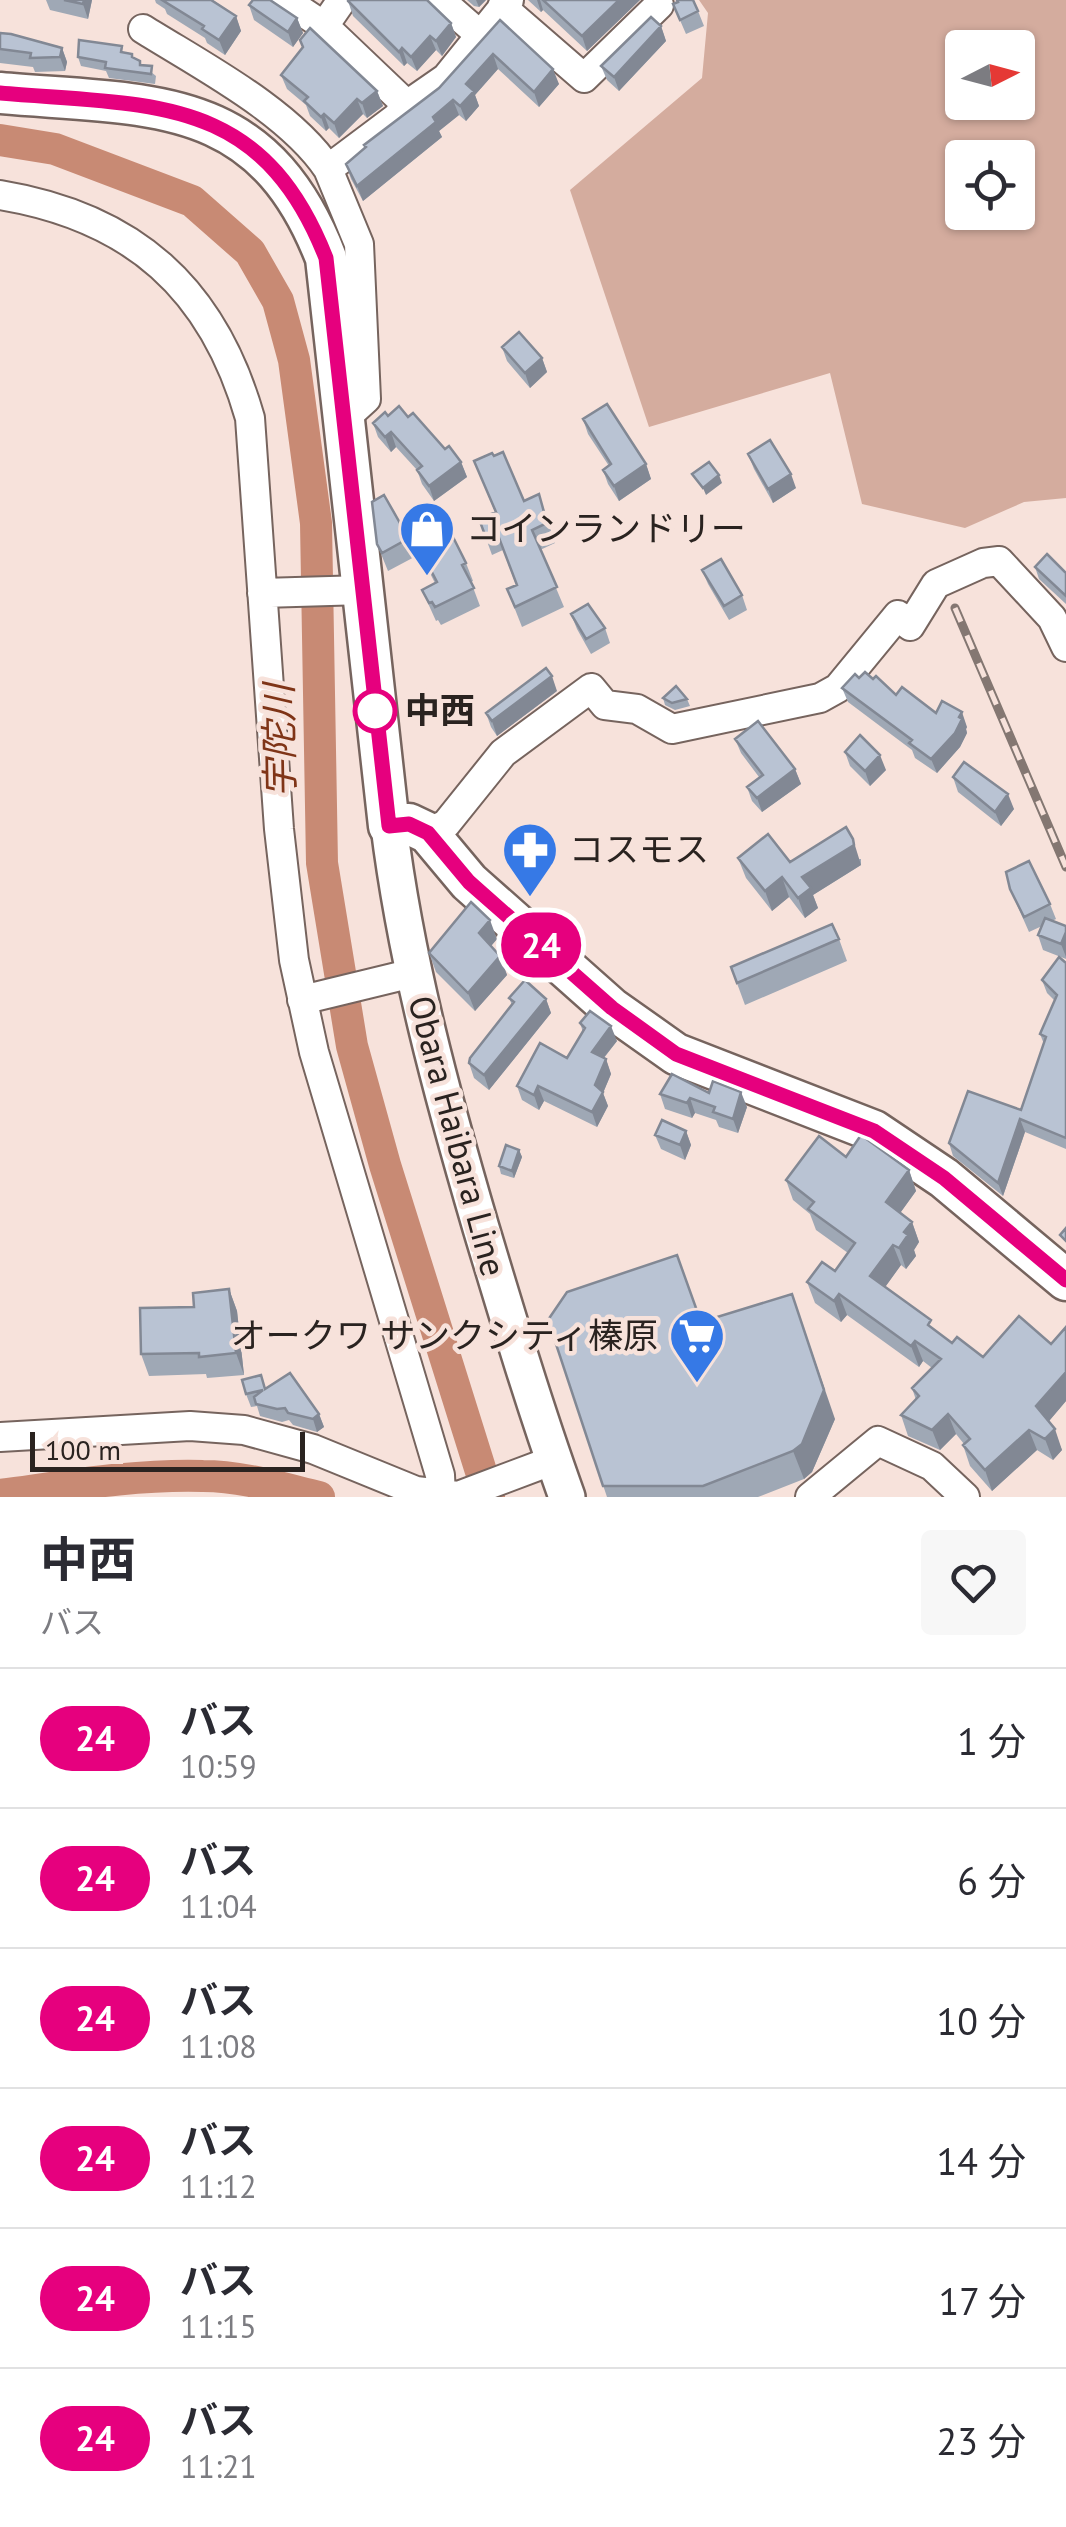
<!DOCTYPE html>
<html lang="ja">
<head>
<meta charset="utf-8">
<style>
  :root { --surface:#fff; --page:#f7f7f7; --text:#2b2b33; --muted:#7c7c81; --line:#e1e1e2 }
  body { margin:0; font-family:"PT Sans","Noto Sans JP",sans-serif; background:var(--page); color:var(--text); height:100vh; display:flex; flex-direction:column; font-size:38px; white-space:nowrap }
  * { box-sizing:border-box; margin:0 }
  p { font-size:32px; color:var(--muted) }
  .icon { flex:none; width:55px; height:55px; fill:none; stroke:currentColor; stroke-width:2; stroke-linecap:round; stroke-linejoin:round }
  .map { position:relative; height:1497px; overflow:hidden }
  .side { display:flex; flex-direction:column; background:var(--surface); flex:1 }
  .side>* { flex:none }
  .badge { padding:0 20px; border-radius:32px; font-size:35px; line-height:65px }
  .needle { width:65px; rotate:84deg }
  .buttons { position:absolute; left:945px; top:30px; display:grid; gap:20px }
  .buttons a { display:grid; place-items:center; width:90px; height:90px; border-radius:10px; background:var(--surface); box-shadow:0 2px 8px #0004; font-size:50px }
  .scale { position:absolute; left:30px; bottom:25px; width:275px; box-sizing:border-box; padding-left:10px; border:5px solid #2a2320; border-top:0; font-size:28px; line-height:35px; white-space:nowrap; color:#2a2320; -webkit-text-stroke:8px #f7e2db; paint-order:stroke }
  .map>.badge { position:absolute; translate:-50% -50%; box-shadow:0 0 0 5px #fff }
  .round { display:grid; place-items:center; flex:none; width:105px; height:105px; border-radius:10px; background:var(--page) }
  .summary { display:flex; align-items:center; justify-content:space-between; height:170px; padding:0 40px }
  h1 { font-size:48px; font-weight:700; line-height:75px }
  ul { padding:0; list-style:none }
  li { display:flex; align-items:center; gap:30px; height:140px; padding:0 40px; border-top:2px solid var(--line) }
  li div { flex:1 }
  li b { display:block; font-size:38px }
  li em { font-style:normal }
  li .badge { min-width:110px; font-weight:700; text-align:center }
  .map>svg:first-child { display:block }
  .green { fill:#d4ac9e; fill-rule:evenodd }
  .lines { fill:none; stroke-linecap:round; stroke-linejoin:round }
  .river { stroke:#c88a74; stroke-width:32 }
  .minor-casing { stroke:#76645e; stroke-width:32 }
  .major-casing { stroke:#76645e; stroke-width:40 }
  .highway-casing { stroke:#76645e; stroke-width:45 }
  .minor { stroke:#fff; stroke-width:28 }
  .major { stroke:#fff; stroke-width:35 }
  .highway { stroke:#fff; stroke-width:40 }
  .rail-casing { stroke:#847772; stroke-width:9 }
  .rail { stroke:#f7e2db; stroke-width:5; stroke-dasharray:15; stroke-linecap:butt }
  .wall { fill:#9fa8b5 }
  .shaded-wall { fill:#828894 }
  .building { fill:#b9c3d3; stroke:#828894; stroke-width:2.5 }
  .line-casing { stroke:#fff; stroke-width:22 }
  .line { stroke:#e6007e; stroke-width:15 }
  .stop-dot { fill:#fff; stroke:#e6007e; stroke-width:5 }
  .labels { text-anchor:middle; stroke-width:9; stroke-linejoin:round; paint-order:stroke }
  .poi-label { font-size:35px; fill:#2a2320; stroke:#f7e2db; text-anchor:start }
  .stop-label { font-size:35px; font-weight:bold; fill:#2a2320; stroke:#f7e2db; text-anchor:start }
  .street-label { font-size:35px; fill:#2a2320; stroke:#f7e2db }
  .water-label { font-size:38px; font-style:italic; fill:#7f3417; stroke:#f7e2db }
</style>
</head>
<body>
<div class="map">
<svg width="1066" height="1497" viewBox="0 0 1066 1497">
  <rect width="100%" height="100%" fill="#f7e2db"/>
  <path class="green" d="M699,0H1066V498L1024,502L965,528L862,504L830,373L649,427L570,190L702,78L708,13ZM962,48H1018V102H962ZM962,158H1018V212H962Z"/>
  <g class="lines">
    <path class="river" d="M0,140L55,149L192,201L250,252L278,301L294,360L316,523L322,863L352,1046L385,1165L489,1497
      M0,1495C67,1486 135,1474 203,1476C242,1476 281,1488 319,1497"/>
    <g class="minor-casing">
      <path id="minor" d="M285,0L324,26
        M342,0L324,26L407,105L396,118L328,169L359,244L366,399L344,419
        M440,0L479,34
        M502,7L584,78L659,5
        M143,29C202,66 289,111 328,169
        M407,105L446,78L509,0
        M0,195C133,217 213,288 250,418L279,829L294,960L314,1052L440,1475L441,1496
        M262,593L364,590
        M428,833L446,824L503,753L591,688L605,705L637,709L672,729L820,698L838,688L898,615L910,626L936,584L983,563L999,561L1052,618L1066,647
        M302,1000L413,973
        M0,1437L190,1426L244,1430L313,1449L416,1491L458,1496L554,1460
        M810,1497L878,1441L932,1466L965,1497"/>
    </g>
    <g class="major-casing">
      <path id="major" d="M389,826C406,963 442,1095 481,1228C508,1318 535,1408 567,1497"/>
    </g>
    <g class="highway-casing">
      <path id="highway" d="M0,93C151,106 262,93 326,258L389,826L409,824L428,833L469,882L611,1008L676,1054L874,1131L944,1178L1066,1280"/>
    </g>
    <use href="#minor" class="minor"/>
    <use href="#major" class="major"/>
    <use href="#highway" class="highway"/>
    <g class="rail-casing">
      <path id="rail" d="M955,608L1066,867"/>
    </g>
    <use href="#rail" class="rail"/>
  </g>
  <path class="wall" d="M46,0H92L88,19L50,10Z
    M155,0H213L236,16L241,31L225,55L207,43L205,38L167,14L165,9L156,3Z
    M467,0H486L479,7L474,6Z
    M528,0H640L587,51L543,10L541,12Z
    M676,0L698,11L704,26L686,34L673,4L677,3Z
    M348,1L451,23L456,37L442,56L436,50L417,71L407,63L404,66L353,16Z
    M249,5L297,18L303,33L293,47L254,20Z
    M500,20L559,84L539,107L498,69L475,95L479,106L466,121L459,115L439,131L442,137L363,201L351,179L346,164L439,88Z
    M661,26L666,41L619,91L607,80L601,66Z
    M0,33L62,48L67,62L65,71L35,72L33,67L0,63Z
    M124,53L134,58L156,76L155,84L109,78L106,71L81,66L78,57Z
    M281,75L377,91L383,106L367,118L363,114L339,138L329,128L326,131L310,116L306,105L287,89Z
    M502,347L542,358L547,372L530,388L507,361Z
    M388,416L408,417L461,462L467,477L434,501L422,484L417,470L396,447L391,452L378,437L373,423Z
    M583,419L646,464L651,479L619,501L608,484L603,470L609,466L588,434Z
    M748,454L796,488L773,503L754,469Z
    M474,461L524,501L539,494L555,543L540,550L564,607L522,627L507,589L516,585L503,550L492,555L479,519L495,512Z
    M400,523L416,530L466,563L473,581L471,582L480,606L441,625L438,620L436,621L422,590L435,583L420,554L388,571L377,544Z
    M1035,567L1066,573V604L1039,579Z
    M702,570L742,595L747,610L729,620L708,584Z
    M571,614L605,628L610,643L591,654L577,629Z
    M859,678L873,679L896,695L967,727L966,729L967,733L960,747L937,773L915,758L912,750L848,702L842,688Z
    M557,691L497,736L491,727L486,713Z
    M663,698L687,699L690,706L675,710L665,705Z
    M735,739L795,769L801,784L762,812L752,801L747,787L759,777L741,753Z
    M845,752L886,770L870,786L850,766Z
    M953,777L1014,809L1001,826L958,792Z
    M738,858L790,862L861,859V865L813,895L818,908L805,918L789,897L772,911L746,878Z
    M1010,889L1050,904L1056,919L1052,921L1066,926V959L1043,950L1038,935L1042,926L1029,932Z
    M497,939L491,946L500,956L507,975L475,1011L436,972L429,953Z
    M839,939L847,961L745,1005L731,967Z
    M1066,963V1149L1025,1132L1003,1196L953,1156L949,1143L1021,1110L1044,1044L1040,1034L1055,1001L1047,993L1042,980Z
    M509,998L546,999L551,1013L489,1090L474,1078L469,1063L512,1005Z
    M580,1023L617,1041L604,1058L606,1059L611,1074L603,1093L608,1106L597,1127L544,1101L539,1110L522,1100L517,1086L567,1058L583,1032Z
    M709,1093L747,1107L738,1133L719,1127L716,1120L695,1113L692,1118L665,1109L660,1094Z
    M686,1131L691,1145L685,1160L661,1149L655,1135Z
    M519,1150L522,1157L514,1178L501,1174L499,1166Z
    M846,1157L909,1170L916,1191L900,1213L912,1222L919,1242L914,1250L916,1256L906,1269L901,1265L885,1287L934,1330L952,1343L983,1357L1051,1344L1066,1327V1401L1049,1421L1062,1450L1053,1460L1037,1450L992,1491L970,1466L963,1445L964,1444L956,1434L940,1450L908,1436L901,1415L916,1400L912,1388L932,1368L923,1361L919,1367L847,1315L841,1322L815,1303L807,1282L835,1271L848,1253L816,1230L810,1214L793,1200L786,1180Z
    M229,1289L237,1311L244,1375L207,1378L206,1374L149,1376L141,1354L194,1307Z
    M548,1320L701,1322L835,1419L812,1472L804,1479L758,1497H607Z
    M266,1389L319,1414L324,1427L317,1432L293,1425L289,1420L282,1422L260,1416L257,1406L251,1407L246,1394Z"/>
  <path class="shaded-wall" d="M84,0H92L88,19L83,4Z
    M476,0H486L479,7Z
    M537,0H540L543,10L541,12Z
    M619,0H640L587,51L582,36Z
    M236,16L241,31L225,55L219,40Z
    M297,18L303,33L293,47L288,32Z
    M451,23L456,37L442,56L436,41Z
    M661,26L666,41L619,91L614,77Z
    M430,36L436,50L417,71L411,57Z
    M62,48L67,62L65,71L60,57Z
    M402,48L407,63L404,66L399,52Z
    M493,54L498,69L475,95L479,106L466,121L460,106L466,84Z
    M553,69L559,84L539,107L534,92Z
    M377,91L383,106L367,118L362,103Z
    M357,99L363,114L339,138L334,123Z
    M453,100L459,115L439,131L442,137L363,201L357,186Z
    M324,114L329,128L326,131L321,117Z
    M542,358L547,372L530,388L525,373Z
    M391,432L396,447L391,452L385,437Z
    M461,462L467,477L434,501L429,486Z
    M646,464L651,479L619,501L614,486Z
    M791,474L796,488L773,503L768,489Z
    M719,475L722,483L706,495L703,488Z
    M552,676L557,691L497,736L492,721Z
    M962,712L967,727L966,729L967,733L960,747L937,773L931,759Z
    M880,755L886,770L870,786L865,771Z
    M795,769L801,784L762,812L757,798Z
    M1008,794L1014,809L1001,826L995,812Z
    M853,839L861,865L813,895L818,908L805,918L798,898L802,877Z
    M782,877L789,897L772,911L765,891Z
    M490,920L497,939L486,952L479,933Z
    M1066,932V957L1061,944Z
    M500,956L507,975L475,1011L468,993Z
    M546,999L551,1013L489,1090L484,1075Z
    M611,1026L617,1041L597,1066L592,1052Z
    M606,1059L611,1074L603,1093L608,1106L597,1127L592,1112L595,1085Z
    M538,1086L544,1101L539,1110L534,1095Z
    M741,1092L747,1107L738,1133L733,1119Z
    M690,1098L695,1113L692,1118L687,1103Z
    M1020,1119L1025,1132L1003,1196L998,1183Z
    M686,1131L691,1145L685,1160L680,1145Z
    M519,1150L522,1157L514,1178L512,1171Z
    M909,1170L916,1191L893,1223L886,1202Z
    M912,1222L919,1242L914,1250L916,1256L906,1269L899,1248L904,1232Z
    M893,1245L901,1265L878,1297L870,1276Z
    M229,1289L237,1311L244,1375L236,1353Z
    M839,1294L847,1315L841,1322L834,1301Z
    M802,1323L835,1419L812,1472L804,1479L793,1451Z
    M915,1341L923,1361L919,1367L911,1346Z
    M1066,1372V1401L1044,1427L1036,1406Z
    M319,1414L324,1427L317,1432L313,1419Z
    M948,1414L956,1434L940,1450L932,1430Z
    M1055,1429L1062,1450L1053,1460L1045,1439Z
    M1029,1430L1037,1450L992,1491L985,1470Z"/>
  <path class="building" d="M64,0H84L83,4Z
    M162,0H211L236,16L219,40L202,29L204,26Z
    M253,0H270L297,18L288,32L249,5Z
    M348,0H427L451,23L436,41L430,36L411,57L402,48L399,52L348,1Z
    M543,0H619L582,36Z
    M677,0H693L698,11L680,20L673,4L678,2Z
    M651,17L661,26L614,77L601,66Z
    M500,20L553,69L534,92L493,54L466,84L474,91L460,106L453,100L433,117L436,122L357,186L346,164L366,147L364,145L439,88Z
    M310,28L377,91L362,103L357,99L334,123L324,114L321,117L304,101L308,97L281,75L303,47L300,40Z
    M0,33L11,34L62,48L60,57L30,58L31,53L0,49Z
    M79,40L122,46L121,52L132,54V57L140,61V65L152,66L151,74L105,68L106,62L78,57Z
    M519,332L542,358L525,373L502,347Z
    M607,404L646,464L614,486L603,470L611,464L583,419Z
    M399,406L408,417L413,413L445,449L449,446L461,462L429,486L417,470L422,466L391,432L385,437L373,423L385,412L388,416Z
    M770,440L791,474L768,489L748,454Z
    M503,452L524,501L539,494L547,523L532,530L557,587L515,607L507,589L517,585L496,530L485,535L479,519L496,512L474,461L492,453L494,456Z
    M709,462L719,475L703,488L692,474Z
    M384,495L400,523L410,518L416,530L444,519L466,563L462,565L474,588L435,607L432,602L429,603L422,590L437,582L413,536L382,553L377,544L372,502Z
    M1047,554L1066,573V596L1035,567Z
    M721,559L742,595L724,606L702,570Z
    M588,604L605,628L586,639L571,614Z
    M546,668L552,676L492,721L486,713Z
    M865,672L873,679L876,676L896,695L902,687L936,713L942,701L962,712L959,717L962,719L955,733L931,759L909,743L912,740L842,688L855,674L859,678Z
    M676,686L687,699L672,703L663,698Z
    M758,721L795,769L757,798L747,787L763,775L735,739Z
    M860,735L880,755L865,771L845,752Z
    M964,762L1008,794L995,812L953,777Z
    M846,827L853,839L854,845L802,877L811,888L798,898L782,877L765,891L738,858L768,834L790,862Z
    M1029,861L1050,904L1024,917L1010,889L1006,872Z
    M471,902L490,920L479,933L500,956L468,993L429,953Z
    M1045,918L1066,926V932L1061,944L1038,935Z
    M832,924L839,939L737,983L731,967Z
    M1059,957L1066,963V1138L1020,1119L998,1183L949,1143L968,1091L1021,1110L1046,1037L1040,1034L1057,995L1042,980Z
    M525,980L546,999L484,1075L469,1063L470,1058L514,1002L509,998Z
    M590,1011L611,1026L592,1052L606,1059L595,1085L603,1092L592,1112L538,1086L534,1095L517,1086L540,1043L567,1058L585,1028L580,1023Z
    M672,1074L709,1093L713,1081L741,1092L733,1119L713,1112L715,1107L690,1098L687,1103L660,1094Z
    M662,1120L686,1131L680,1145L655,1135Z
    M861,1135L909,1170L886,1202L912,1222L904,1232L908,1235L899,1248L893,1245L870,1276L931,1320L928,1325L952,1343L957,1337L983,1357L1019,1316L1051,1344L1066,1327V1372L1036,1406L1055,1429L1045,1439L1029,1430L985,1470L963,1445L970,1439L948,1414L932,1430L901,1415L919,1396L912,1388L941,1359L915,1341L911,1346L839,1294L834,1301L807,1282L822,1262L835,1271L855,1243L808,1209L814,1202L786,1180L819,1136L846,1157Z
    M506,1145L519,1150L512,1171L499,1166Z
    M1066,1228V1241L1060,1235Z
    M677,1255L701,1322L792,1294L824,1390L802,1444L793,1451L703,1486H603L548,1320L567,1292Z
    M229,1289L236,1353L199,1357V1353L141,1354L140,1308L194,1307L193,1293Z
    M290,1373L319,1414L313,1419L288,1413L285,1408L277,1409L256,1404L254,1397L263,1390L246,1394L242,1380L261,1375L265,1389Z"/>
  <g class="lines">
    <g class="line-casing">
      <path id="line" d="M0,93C152,106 261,93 326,258L389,826L409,824L428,833L469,882L612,1008L676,1054L874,1131L944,1178L1066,1280"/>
    </g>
    <use href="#line" class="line"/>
  </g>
  <defs>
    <g id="shop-pin" transform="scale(2.875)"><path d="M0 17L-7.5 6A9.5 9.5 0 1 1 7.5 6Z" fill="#3679e6" stroke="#f7e2db"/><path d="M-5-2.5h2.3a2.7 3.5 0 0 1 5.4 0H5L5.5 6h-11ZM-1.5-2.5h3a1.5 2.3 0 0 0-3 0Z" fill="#fff"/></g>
    <g id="pharmacy-pin" transform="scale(2.875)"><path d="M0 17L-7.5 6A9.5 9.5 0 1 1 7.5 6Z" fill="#3679e6" stroke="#f7e2db"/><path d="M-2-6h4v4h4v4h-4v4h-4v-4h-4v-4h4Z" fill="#fff"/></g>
    <g id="supermarket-pin" transform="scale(2.875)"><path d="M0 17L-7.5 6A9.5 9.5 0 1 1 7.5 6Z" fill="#3679e6" stroke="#f7e2db"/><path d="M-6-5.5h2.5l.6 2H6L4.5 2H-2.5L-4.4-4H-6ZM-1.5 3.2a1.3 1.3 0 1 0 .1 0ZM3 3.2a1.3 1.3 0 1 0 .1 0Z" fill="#fff"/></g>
  </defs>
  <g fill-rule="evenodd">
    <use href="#shop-pin" x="427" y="529"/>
    <use href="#pharmacy-pin" x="530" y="850"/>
    <use href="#supermarket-pin" x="697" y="1336"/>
  </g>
  <circle class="stop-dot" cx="375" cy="711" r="20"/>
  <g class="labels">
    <g class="poi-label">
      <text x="466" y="541">コインランドリー</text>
      <text x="569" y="862">コスモス</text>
      <text x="658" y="1348" text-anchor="end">オークワ サンクシティ榛原</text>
    </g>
    <g class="stop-label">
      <text x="405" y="723">中西</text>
    </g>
    <g class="street-label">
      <text transform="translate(457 1136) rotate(75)" y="12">Obara Haibara Line</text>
    </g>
    <g class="water-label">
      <text transform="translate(280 741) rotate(-91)" y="13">宇陀川</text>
    </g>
  </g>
</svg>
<div class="buttons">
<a><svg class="needle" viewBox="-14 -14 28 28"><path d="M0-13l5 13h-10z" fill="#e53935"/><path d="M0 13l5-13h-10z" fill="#7c7c81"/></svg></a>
<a><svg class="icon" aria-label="locate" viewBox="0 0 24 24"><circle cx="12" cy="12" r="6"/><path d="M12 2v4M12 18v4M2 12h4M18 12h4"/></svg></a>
</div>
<div class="scale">100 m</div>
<b class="badge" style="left:541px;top:945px;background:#e6007e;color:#fff">24</b>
</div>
<section class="side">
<div class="summary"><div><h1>中西</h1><p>バス</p></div><a class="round"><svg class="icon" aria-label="heart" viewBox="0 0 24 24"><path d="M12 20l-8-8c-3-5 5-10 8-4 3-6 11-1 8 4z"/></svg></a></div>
<ul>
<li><span class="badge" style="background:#e6007e;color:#fff">24</span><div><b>バス</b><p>10:59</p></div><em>1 分</em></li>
<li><span class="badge" style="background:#e6007e;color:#fff">24</span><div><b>バス</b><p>11:04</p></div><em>6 分</em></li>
<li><span class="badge" style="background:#e6007e;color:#fff">24</span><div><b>バス</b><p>11:08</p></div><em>10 分</em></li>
<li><span class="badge" style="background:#e6007e;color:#fff">24</span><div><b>バス</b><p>11:12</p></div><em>14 分</em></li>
<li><span class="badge" style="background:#e6007e;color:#fff">24</span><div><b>バス</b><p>11:15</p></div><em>17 分</em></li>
<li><span class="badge" style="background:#e6007e;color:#fff">24</span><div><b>バス</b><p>11:21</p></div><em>23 分</em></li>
</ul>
</section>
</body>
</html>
